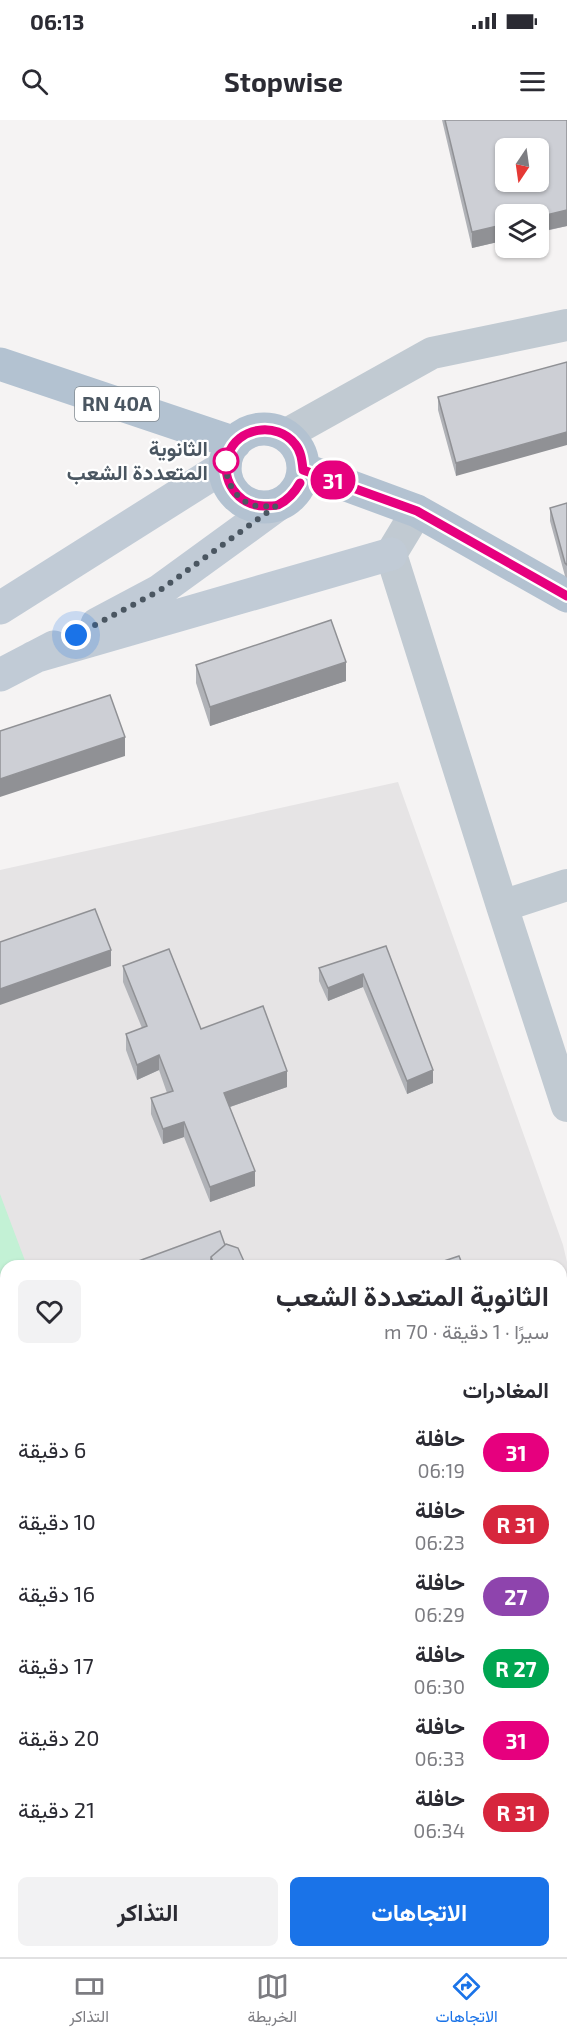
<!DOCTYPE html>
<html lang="ar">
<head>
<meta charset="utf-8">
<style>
  :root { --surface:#fff; --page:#f2f2f3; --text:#2b2b33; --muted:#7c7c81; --line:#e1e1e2; --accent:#1a73e8 }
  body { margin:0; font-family:"Exo 2",Vazirmatn,sans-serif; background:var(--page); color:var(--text); direction:rtl; height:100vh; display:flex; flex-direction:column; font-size:22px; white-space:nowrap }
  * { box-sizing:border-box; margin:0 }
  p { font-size:20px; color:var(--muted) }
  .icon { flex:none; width:33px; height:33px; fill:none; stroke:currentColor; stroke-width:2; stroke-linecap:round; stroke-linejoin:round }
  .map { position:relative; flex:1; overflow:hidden; direction:ltr }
  .drawer { position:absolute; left:0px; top:1140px; width:567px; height:698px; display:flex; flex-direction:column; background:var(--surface); border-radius:18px 18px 0 0; box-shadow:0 2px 4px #0004; direction:rtl }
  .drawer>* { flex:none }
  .badge { padding:0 12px; border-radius:20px; font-size:21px; line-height:39px }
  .needle { width:39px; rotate:193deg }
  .tools { position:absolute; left:495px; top:18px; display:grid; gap:12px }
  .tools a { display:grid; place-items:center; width:54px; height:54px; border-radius:9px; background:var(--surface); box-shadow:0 2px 4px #0004; font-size:30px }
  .you { position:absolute; width:30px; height:30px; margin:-15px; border:4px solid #fff; border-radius:50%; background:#1a73e8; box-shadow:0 0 0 9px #1a73e833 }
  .map>.badge { position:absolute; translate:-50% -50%; box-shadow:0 0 0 3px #fff }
  h2 { padding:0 18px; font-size:22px; line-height:54px }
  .round { display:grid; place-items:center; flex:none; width:63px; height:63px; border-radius:9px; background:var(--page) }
  .head { display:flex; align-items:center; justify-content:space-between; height:102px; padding:0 18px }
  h1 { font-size:28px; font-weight:700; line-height:45px }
  .action { display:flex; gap:12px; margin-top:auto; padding:12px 18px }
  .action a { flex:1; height:69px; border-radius:9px; background:var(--accent); color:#fff; font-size:24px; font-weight:700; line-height:69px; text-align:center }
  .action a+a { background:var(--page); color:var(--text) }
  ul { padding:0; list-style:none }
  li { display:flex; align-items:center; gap:18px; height:72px; padding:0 18px }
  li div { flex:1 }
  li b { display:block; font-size:22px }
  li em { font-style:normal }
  li .badge { min-width:66px; font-weight:700; text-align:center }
  .status { display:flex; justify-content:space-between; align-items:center; height:42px; padding:0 30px; background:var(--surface); direction:ltr }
  .status svg { height:16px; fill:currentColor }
  header { display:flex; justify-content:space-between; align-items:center; height:78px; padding:0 18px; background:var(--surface); font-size:27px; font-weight:700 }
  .tab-bar { display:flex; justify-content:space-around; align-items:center; height:84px; border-top:2px solid var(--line); background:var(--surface); font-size:16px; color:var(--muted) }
  .tab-bar a { display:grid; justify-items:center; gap:3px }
  .tab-bar .active { color:var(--accent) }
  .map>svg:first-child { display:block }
  .education { fill:#e6e4e5 }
  .green { fill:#c3f1d5 }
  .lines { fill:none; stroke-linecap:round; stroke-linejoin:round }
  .street { stroke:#c1cad2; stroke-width:32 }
  .secondary { stroke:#c1cbd6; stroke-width:33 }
  .primary { stroke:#b3c2d1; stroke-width:33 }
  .wall { fill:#b0b2b7 }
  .shaded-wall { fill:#909195 }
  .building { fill:#cdcfd5; stroke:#909195; stroke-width:1.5; fill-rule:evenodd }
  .line-casing { stroke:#fff; stroke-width:14 }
  .line { stroke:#e6007e; stroke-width:9 }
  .walk { stroke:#4a5661; stroke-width:6; stroke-dasharray:0 10.8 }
  .stop-dot { fill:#fff; stroke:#e6007e; stroke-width:3 }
  .labels { text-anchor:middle; stroke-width:4.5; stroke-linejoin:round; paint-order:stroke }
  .shield { fill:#fff; stroke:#808990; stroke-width:1.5 }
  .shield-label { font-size:20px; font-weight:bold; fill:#4a5661 }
  .stop-label { font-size:21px; font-weight:bold; fill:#4a5661; stroke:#fff; text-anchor:end }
</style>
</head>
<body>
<div class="status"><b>06:13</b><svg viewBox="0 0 49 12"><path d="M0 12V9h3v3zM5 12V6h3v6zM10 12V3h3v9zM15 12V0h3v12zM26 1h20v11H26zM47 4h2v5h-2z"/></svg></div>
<header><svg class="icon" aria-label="menu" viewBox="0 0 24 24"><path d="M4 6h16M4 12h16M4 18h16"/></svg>Stopwise<svg class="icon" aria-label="search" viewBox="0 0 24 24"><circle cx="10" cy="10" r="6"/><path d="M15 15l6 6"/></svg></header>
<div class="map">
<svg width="567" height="1837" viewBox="0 0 567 1837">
  <rect width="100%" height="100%" fill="#f5f3f3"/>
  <path class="education" d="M398,662L563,1125L567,1142V1253L561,1254V1146H6V1655L0,1657V750Z"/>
  <path class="green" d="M0,1074L27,1146H6V1153L0,1155Z"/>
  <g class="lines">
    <path class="street" d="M285,315L432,233L567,205
      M417,391L391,434L502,786L567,986
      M502,786L567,765"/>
    <path class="secondary" d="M0,488L225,346
      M97,504L159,471L276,386
      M34,537L391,434
      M0,555L54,527"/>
    <path class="primary" d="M0,244L235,323
      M225 348a39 39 0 1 1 78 0a39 39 0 1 1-78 0Z
      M303,349L417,391L567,476
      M561,1683L567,1682
      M18,1837L36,1832"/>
  </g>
  <path class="wall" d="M442,0H567V106L472,128Z
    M567,242L456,356L438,290V277Z
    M567,383V458L565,456L550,401V388Z
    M196,545L346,561L210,606L196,563Z
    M386,826L433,963L407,974L363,867L328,881L319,861V848Z
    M123,846L201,909L287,967L230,987L255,1066L210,1082L184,1017L163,1024L151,994V978L167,973L159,950L137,960L126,930V914L142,908L123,862Z
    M225,1125L246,1146H125Z
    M244,1832H374L353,1837H245Z"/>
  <path class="shaded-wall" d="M567,90V106L538,112V97Z
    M506,104V120L472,128V112Z
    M567,312V325L456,356V343Z
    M346,542V561L210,606V587Z
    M125,617V636L0,677V659Z
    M111,830V846L0,885V869Z
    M363,854V867L328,881V868Z
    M159,935V950L137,960V945Z
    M433,950V963L407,974V961Z
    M287,951V967L224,989V973Z
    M184,1002V1017L163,1024V1009Z
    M255,1051V1066L210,1082V1067Z
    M211,1140V1146H204Z
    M6,1221V1234L0,1236V1223Z
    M567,1484V1502L561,1539V1520Z
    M6,1699V1718L0,1720V1701Z
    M567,1804V1822L561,1828V1809Z
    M303,1832H374L353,1837H282Z
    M538,1832H557L552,1837H532Z"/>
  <path class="building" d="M445,0H567V90L538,97V94H506V104L472,112ZM506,28H538V62H506Z
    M567,242V312L456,343L438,277Z
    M567,383V445L565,443L550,388Z
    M331,500L346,542L210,587L196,545Z
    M110,575L125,617L0,659V611Z
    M95,789L111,830L0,869V822Z
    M386,826L433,950L407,961L363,854L328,868L319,848Z
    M169,829L201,909L263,886L287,951L224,973L255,1051L210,1067L184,1002L163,1009L151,978L173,971L159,935L137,945L126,914L147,906L123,846Z
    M220,1111L225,1125L211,1137V1140L204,1146H125Z
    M226,1124L238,1128L246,1146H215L211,1137Z
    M459,1136L463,1146H429Z
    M6,1190V1221L0,1224V1192Z
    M561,1428L567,1429V1484L561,1520Z
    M6,1648V1699L0,1701V1650Z
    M567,1715V1804L561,1809V1717Z
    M128,1832H159L161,1837H108Z
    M249,1832H303L282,1837H250Z
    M468,1832H538L532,1837H462Z"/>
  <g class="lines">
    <g class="line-casing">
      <path id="line" d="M300,363C295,372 288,380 278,385C274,386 269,386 264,386C238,386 220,360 228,335C237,307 277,301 295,324C301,331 302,340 303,350L417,391L567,476"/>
    </g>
    <use href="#line" class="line"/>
    <path class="walk" d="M76,515L159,471L276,386C270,386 262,387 256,386C236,382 224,360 226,341"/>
  </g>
  <circle class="stop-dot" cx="226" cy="341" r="12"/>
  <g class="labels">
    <rect class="shield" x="75" y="267" width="84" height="34" rx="4.5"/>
    <g class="shield-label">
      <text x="117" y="291">RN 40A</text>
    </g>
    <g class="stop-label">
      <text x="208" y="336">الثانوية<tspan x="208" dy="24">المتعددة الشعب</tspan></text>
    </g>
  </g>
</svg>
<div class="tools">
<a><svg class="needle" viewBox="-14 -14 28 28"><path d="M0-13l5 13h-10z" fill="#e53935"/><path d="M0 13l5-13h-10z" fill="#7c7c81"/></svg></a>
<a><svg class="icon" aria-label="layers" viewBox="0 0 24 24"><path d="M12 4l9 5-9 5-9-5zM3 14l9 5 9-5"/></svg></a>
</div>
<div class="you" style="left:76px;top:515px"></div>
<b class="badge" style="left:333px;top:360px;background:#e6007e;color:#fff">31</b>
<section class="drawer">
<div class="head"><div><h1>الثانوية المتعددة الشعب</h1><p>سيرًا · 1 دقيقة · 70 m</p></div><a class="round"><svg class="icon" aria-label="heart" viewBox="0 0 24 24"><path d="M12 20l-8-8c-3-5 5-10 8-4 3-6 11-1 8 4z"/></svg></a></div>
<h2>المغادرات</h2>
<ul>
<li><span class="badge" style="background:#e6007e;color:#fff">31</span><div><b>حافلة</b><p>06:19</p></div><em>6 دقيقة</em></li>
<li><span class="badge" style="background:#d7263d;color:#fff">31 R</span><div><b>حافلة</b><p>06:23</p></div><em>10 دقيقة</em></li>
<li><span class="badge" style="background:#8e44ad;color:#fff">27</span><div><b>حافلة</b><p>06:29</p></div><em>16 دقيقة</em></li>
<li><span class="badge" style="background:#00a651;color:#fff">27 R</span><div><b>حافلة</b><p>06:30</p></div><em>17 دقيقة</em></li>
<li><span class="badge" style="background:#e6007e;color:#fff">31</span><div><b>حافلة</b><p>06:33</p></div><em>20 دقيقة</em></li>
<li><span class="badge" style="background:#d7263d;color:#fff">31 R</span><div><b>حافلة</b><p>06:34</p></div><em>21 دقيقة</em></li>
</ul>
<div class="action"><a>الاتجاهات</a><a>التذاكر</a></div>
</section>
</div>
<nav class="tab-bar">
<a class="active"><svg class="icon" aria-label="directions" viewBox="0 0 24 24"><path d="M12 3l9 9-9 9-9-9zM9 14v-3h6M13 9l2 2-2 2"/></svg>الاتجاهات</a>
<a><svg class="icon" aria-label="map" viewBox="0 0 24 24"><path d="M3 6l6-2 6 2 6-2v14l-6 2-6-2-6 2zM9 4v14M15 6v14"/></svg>الخريطة</a>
<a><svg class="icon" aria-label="tickets" viewBox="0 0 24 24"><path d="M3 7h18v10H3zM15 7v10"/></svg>التذاكر</a>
</nav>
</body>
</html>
